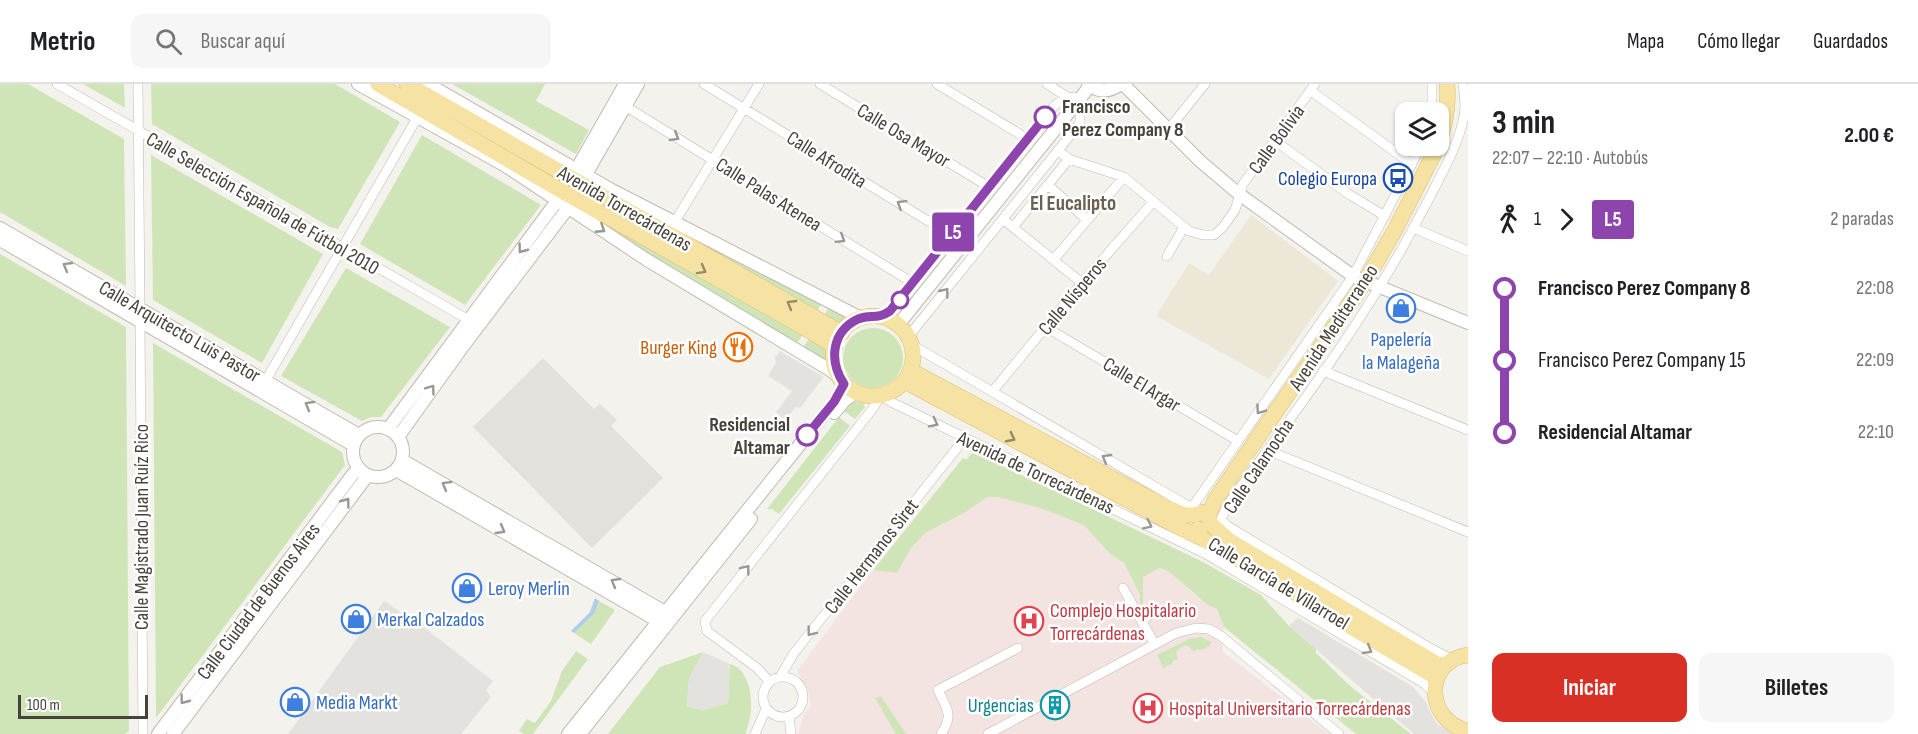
<!DOCTYPE html>
<html lang="es">
<head>
<meta charset="utf-8">
<style>
  :root { --surface:#fff; --page:#f6f6f6; --text:#202124; --muted:#757577; --line:#e0e0e0; --accent:#d93025 }
  body { margin:0; font-family:"Sofia Sans Condensed",sans-serif; background:var(--page); color:var(--text); height:100vh; display:flex; flex-direction:column; font-size:22px; white-space:nowrap }
  * { box-sizing:border-box; margin:0 }
  p { font-size:20px; color:var(--muted) }
  .icon { flex:none; width:33px; height:33px; fill:none; stroke:currentColor; stroke-width:2; stroke-linecap:round; stroke-linejoin:round }
  .map { position:relative; flex:1; overflow:hidden }
  .details { display:flex; flex-direction:column; background:var(--surface); width:450px }
  .details>* { flex:none }
  .badge { padding:0 12px; border-radius:4px; font-size:21px; line-height:39px }
  .buttons { position:absolute; left:1395px; top:18px; display:grid; gap:12px }
  .buttons a { display:grid; place-items:center; width:54px; height:54px; border-radius:12px; background:var(--surface); box-shadow:0 2px 4px #0004; font-size:30px }
  .scale { position:absolute; left:18px; bottom:15px; width:130px; box-sizing:border-box; padding-left:6px; border:3px solid #48433a; border-top:0; font-size:16px; line-height:21px; white-space:nowrap; color:#48433a; -webkit-text-stroke:4px #fff; paint-order:stroke }
  .map>.badge { position:absolute; translate:-50% -50%; box-shadow:0 0 0 3px #fff }
  .legs { display:flex; align-items:center; gap:9px; height:66px; padding:0 24px; font-size:20px }
  .legs p { margin-inline-start:auto }
  .summary { display:flex; align-items:center; justify-content:space-between; height:102px; padding:0 24px }
  h1 { font-size:33px; font-weight:700; line-height:45px }
  .cta { display:flex; gap:12px; margin-top:auto; padding:12px 24px }
  .cta a { flex:1; height:69px; border-radius:12px; background:var(--accent); color:#fff; font-size:24px; font-weight:700; line-height:69px; text-align:center }
  .cta a+a { background:var(--page); color:var(--text) }
  ul { padding:0 24px; list-style:none }
  li { display:flex; align-items:center; gap:21px; height:72px; font-size:22px }
  li i { display:grid; place-items:center; width:9px; height:100%; margin:0 8px; background:currentColor }
  li i::after { content:''; width:15px; height:15px; margin:-8px; border:4px solid; border-radius:50%; background:var(--surface) }
  li p { margin-inline-start:auto }
  li:first-child i { background:linear-gradient(#0000 50%,currentColor 0) }
  li:last-child i { background:linear-gradient(currentColor 50%,#0000 0) }
  header { display:flex; align-items:center; gap:36px; box-sizing:border-box; height:84px; padding:0 30px; background:var(--surface); border-bottom:2px solid var(--line) }
  header strong { font-size:28px }
  nav { display:flex; gap:33px; margin-inline-start:auto; font-size:21px }
  .search { width:420px; height:54px; background:var(--page); display:flex; align-items:center; gap:15px; box-sizing:border-box; padding:0 21px; border-radius:12px; color:var(--muted); font-size:22px }
  main { display:flex; flex:1; min-height:0 }
  .map>svg:first-child { display:block }
  .industrial { fill:#e4e1dd }
  .education { fill:#ece7d7 }
  .medical { fill:#f3e4e1 }
  .green { fill:#cfe5b8 }
  .parking { fill:#e4e2df }
  .water { fill:#aecfeb }
  .lines { fill:none; stroke-linecap:round; stroke-linejoin:round }
  .minor-casing { stroke:#bfbaaf; stroke-width:10 }
  .tertiary-casing { stroke:#bfbaaf; stroke-width:14 }
  .primary-casing { stroke:#dac074; stroke-width:16 }
  .minor { stroke:#fff; stroke-width:9 }
  .tertiary { stroke:#fff; stroke-width:12 }
  .primary { stroke:#f6e2a3; stroke-width:15 }
  .oneway { stroke:#9a9893 }
  .oneway2 { stroke:#968b69 }
  .line-1-casing { stroke:#fff; stroke-width:14 }
  .line-1 { stroke:#8e44ad; stroke-width:9 }
  .stop-1-dot { fill:#fff; stroke:#8e44ad; stroke-width:3 }
  .labels { text-anchor:middle; stroke-width:5; stroke-linejoin:round; paint-order:stroke }
  .stop-label { font-size:20px; font-weight:bold; fill:#48433a; stroke:#fff; text-anchor:start }
  .street-label { font-size:20px; fill:#48433a; stroke:#fff }
  .transit-label { font-size:20px; fill:#164399; stroke:#fff; text-anchor:end }
  .shop-label { font-size:20px; fill:#366cbe; stroke:#fff; text-anchor:start }
  .food-label { font-size:20px; fill:#c56008; stroke:#fff; text-anchor:end }
  .health-label { font-size:20px; fill:#be3a42; stroke:#fff; text-anchor:start }
  .culture-label { font-size:20px; fill:#0d838f; stroke:#fff; text-anchor:end }
  .neighbourhood-label { font-size:21px; font-weight:bold; fill:#6a6252; stroke:#fff }
</style>
</head>
<body>
<header>
<strong>Metrio</strong>
<div class="search"><svg class="icon" aria-label="search" viewBox="0 0 24 24"><circle cx="10" cy="10" r="6"/><path d="M15 15l6 6"/></svg>Buscar aquí</div>
<nav><a>Mapa</a><a>Cómo llegar</a><a>Guardados</a></nav>
</header>
<main>
<div class="map">
<svg width="1468" height="650" viewBox="0 0 1468 650">
  <rect width="100%" height="100%" fill="#f4f2ec"/>
  <path class="industrial" d="M543,274L594,325L600,320L617,336L611,342L663,394L592,464L473,343Z"/>
  <path class="education" d="M1251,131L1338,197L1269,295L1156,232L1189,179L1209,191Z"/>
  <path class="medical" d="M988,413H998L1027,419L1084,441L1109,469L1124,479L1140,511V519L1143,523V493L1160,484L1168,487L1195,511L1217,525L1224,543L1222,567L1329,650H798L804,630L811,622L808,607L797,587L873,486L897,489L911,464L927,448L964,429Z"/>
  <path class="green" d="M0,0H28L124,55L126,202L0,128Z
    M83,0H124L125,24Z
    M151,0H335L400,38L338,145L330,143L152,40Z
    M420,0L822,219L816,229Z
    M452,0H545L536,17L589,46L576,70Z
    M422,51L541,121L465,221L360,160Z
    M151,71L323,170L262,279L153,216Z
    M536,96L804,249L796,260L617,151Z
    M0,170L126,243L129,647L125,650H0Z
    M346,184L450,243L381,333H371L362,337L281,292Z
    M829,223L849,234L840,241L823,233Z
    M843 274a30 30 0 1 1 60 0a30 30 0 1 1-60 0Z
    M810,253L827,264V278L803,264Z
    M153,259L342,368L345,381L156,634Z
    M855,318L863,319L865,323L855,335L844,327L849,321Z
    M839,333L850,342L779,430L772,425H767Z
    M969,366L1203,478L1261,511L1289,542L1316,565V569L1349,601L1411,650H1356L1224,543L1217,525L1208,521L1168,487L1160,484L1143,493V525L1140,519V511L1124,479L1109,469L1084,441L1040,424L998,413H988L964,429L927,448L911,464L897,489L873,486L963,374L966,376L972,369Z
    M599,517L615,526L591,560L574,549L594,530Z
    M1201,553L1212,558L1209,562L1202,566L1197,565L1194,568L1188,562H1183L1176,568L1178,576H1174L1171,581L1166,582L1164,585L1157,571L1189,555Z
    M576,567L588,575L533,650H524L519,647L527,635L535,639L551,617L562,587Z
    M703,568L689,595L687,622L702,626L728,619L730,580C748,585 752,609 751,626C751,634 747,642 746,650H608L660,583Z
    M881,612L906,650H896L875,614Z"/>
  <path class="parking" d="M780,267L824,293L800,324L796,323L785,336L776,328L792,307L768,292L776,278L774,272H777Z
    M384,517L425,544L493,597L486,606L491,613L461,650H288Z
    M1298,534L1413,603L1425,617L1437,640L1453,650H1414L1289,542Z
    M703,568L730,580L728,619L702,626L687,622L689,595Z"/>
  <path class="water" d="M595,514L599,517L594,530L574,549L571,547L590,528Z"/>
  <g class="lines">
    <g class="minor-casing">
      <path id="minor" d="M57,0L469,236
        M138,0L140,223
        M704,0L951,151
        M820,0L989,103
        M937,0L1028,55
        M1047,0L1067,13
        M1311,7L1412,80
        M625,22L913,199
        M1432,28V0
        M1168,46L1205,0
        M1275,57L1350,111L1385,132
        M1058,67L1069,75L1124,93L1189,147L1203,151H1214L1223,143L1235,126L1243,100L1315,0
        M1048,101L1087,136
        M1004,136L1082,199
        M674,139L759,0
        M1014,142L1069,75
        M1413,144L1468,167
        M1167,172L1184,143
        M1054,175L1124,93
        M882,233L890,227L903,211L1055,21L1067,13L1080,14V38L1076,44L908,253
        M140,236L143,650
        M1044,244L1049,245L1238,357
        M912,261L1190,423L1193,422L1353,192L1421,62
        M1323,287L1468,346
        M266,296L417,34
        M992,308L1082,199L1153,118
        M884,311L886,315L891,318L1206,470L1425,600L1434,609
        M1267,366L1468,448
        M1123,504L1154,559
        M1142,537L1157,525
        M1453,576L1430,564L1226,441L1221,435L1228,420C1298,325 1370,229 1424,124C1438,97 1454,70 1462,41C1466,29 1465,12 1463,0
        M763 613a20 20 0 1 1 40 0a20 20 0 1 1-40 0Z
        M780,593L794,569L965,354
        M770,598L757,584L707,547L705,537L874,323L880,312
        M789,632L791,650
        M755,650L766,625
        M941,650C954,631 947,625 938,606L1018,564
        M988,650L1176,549L1196,544L1209,545L1221,552L1339,650"/>
    </g>
    <g class="tertiary-casing">
      <path id="tertiary" d="M358,0L502,80
        M428,0L610,105L861,234
        M1088,0C1099,9 1110,8 1121,0
        M1123,0L1200,77L1239,110L1353,192L1468,239
        M498,77L647,176L830,286L840,294
        M576,86L625,0
        M585,92L638,0
        M0,144L359,351
        M0,156L353,361
        M898,241L1090,2
        M834,329L845,316L855,309
        M353 368a25 25 0 1 1 50 0a25 25 0 1 1-50 0Z
        M388,345L557,117
        M398,353L464,261L568,124
        M402,376L665,528
        M396,386L658,537
        M158,650L353,390L359,385
        M173,650L368,391
        M568,650L834,318L844,300
        M580,650L751,435"/>
    </g>
    <g class="primary-casing">
      <path id="primary" d="M378,0L560,106L810,247L835,263
        M407,0L842,249
        M1438,60C1446,40 1449,22 1447,0
        M1438,62L1395,146L1365,198L1215,416L1208,433L1212,441L1230,457L1437,580L1446,581
        M833 272a40 40 0 1 1 80 0a40 40 0 1 1-80 0Z
        M910,286L1166,423C1179,429 1189,435 1202,428
        M904,297L1186,447L1202,454
        M1198,445L1202,454L1208,458L1437,594
        M1468,571C1423,577 1425,637 1468,647"/>
    </g>
    <use href="#minor" class="minor"/>
    <use href="#tertiary" class="tertiary"/>
    <use href="#primary" class="primary"/>
  </g>
  <defs><path id="oneway-chevron" d="M-2-3.5L2.5 0L-2 3.5" fill="none" stroke-width="1.6" stroke-linecap="round" stroke-linejoin="round" transform="scale(1.5)"/></defs>
  <g class="oneway">
    <use href="#oneway-chevron" transform="translate(675 53) rotate(31)"/>
    <use href="#oneway-chevron" transform="translate(901 120) rotate(-148)"/>
    <use href="#oneway-chevron" transform="translate(601 145) rotate(33)"/>
    <use href="#oneway-chevron" transform="translate(841 155) rotate(32)"/>
    <use href="#oneway-chevron" transform="translate(522 165) rotate(127)"/>
    <use href="#oneway-chevron" transform="translate(67 182) rotate(-150)"/>
    <use href="#oneway-chevron" transform="translate(945 208) rotate(-51)"/>
    <use href="#oneway-chevron" transform="translate(431 305) rotate(-54)"/>
    <use href="#oneway-chevron" transform="translate(309 321) rotate(-150)"/>
    <use href="#oneway-chevron" transform="translate(1260 326) rotate(125)"/>
    <use href="#oneway-chevron" transform="translate(934 339) rotate(27)"/>
    <use href="#oneway-chevron" transform="translate(1106 374) rotate(-150)"/>
    <use href="#oneway-chevron" transform="translate(446 401) rotate(-150)"/>
    <use href="#oneway-chevron" transform="translate(346 418) rotate(-53)"/>
    <use href="#oneway-chevron" transform="translate(1148 441) rotate(26)"/>
    <use href="#oneway-chevron" transform="translate(501 446) rotate(30)"/>
    <use href="#oneway-chevron" transform="translate(746 485) rotate(-52)"/>
    <use href="#oneway-chevron" transform="translate(615 498) rotate(-150)"/>
    <use href="#oneway-chevron" transform="translate(811 548) rotate(128)"/>
    <use href="#oneway-chevron" transform="translate(1368 566) rotate(31)"/>
    <use href="#oneway-chevron" transform="translate(184 616) rotate(127)"/>
  </g>
  <g class="oneway2">
    <use href="#oneway-chevron" transform="translate(702 186) rotate(29)"/>
    <use href="#oneway-chevron" transform="translate(791 220) rotate(-150)"/>
    <use href="#oneway-chevron" transform="translate(1011 354) rotate(28)"/>
  </g>
  <g class="lines">
    <g class="line-1-casing">
      <path id="line-1" d="M807,351L834,318L844,300C829,277 831,248 858,235C871,230 877,236 890,227L1045,33"/>
    </g>
    <use href="#line-1" class="line-1"/>
  </g>
  <defs>
    <g id="bus-ring" transform="scale(1.5)"><circle r="9.5" fill="#fff" stroke="#1a4fb4" stroke-width="1.5"/><path d="M-5-6H5V4H4V6H2V4H-2V6H-4V4H-5ZM-3.5-4V0h7V-4ZM-3.5 1.2v1.5H-2V1.2ZM2 1.2v1.5H3.5V1.2Z" fill="#1a4fb4"/></g>
    <g id="shop-ring" transform="scale(1.5)"><circle r="9.5" fill="#fff" stroke="#3f7fe0" stroke-width="1.5"/><path d="M-5-2.5h2.3a2.7 3.5 0 0 1 5.4 0H5L5.5 6h-11ZM-1.5-2.5h3a1.5 2.3 0 0 0-3 0Z" fill="#3f7fe0"/></g>
    <g id="restaurant-ring" transform="scale(1.5)"><circle r="9.5" fill="#fff" stroke="#e8710a" stroke-width="1.5"/><path d="M-5-6h1v4h1v-4h1v4h1v-4h1v5L-1.5 .5V6h-2V.5L-5-1ZM5-6V6H3V1.5H1.5Q1.5-4 5-6Z" fill="#e8710a"/></g>
    <g id="hospital-ring" transform="scale(1.5)"><circle r="9.5" fill="#fff" stroke="#e0444e" stroke-width="1.5"/><path d="M-5-5h3v3.5h4V-5h3V5h-3V1.5h-4V5h-3Z" fill="#e0444e"/></g>
    <g id="building-ring" transform="scale(1.5)"><circle r="9.5" fill="#fff" stroke="#0f9aa8" stroke-width="1.5"/><path d="M-4-6H4V6H1V3H-1V6H-4ZM-2.5-4.3h1.7v1.8h-1.7ZM.8-4.3h1.7v1.8H.8ZM-2.5-1h1.7V.8h-1.7ZM.8-1h1.7V.8H.8Z" fill="#0f9aa8"/></g>
  </defs>
  <g fill-rule="evenodd">
    <use href="#bus-ring" x="1398" y="94"/>
    <use href="#shop-ring" x="1401" y="224"/>
    <use href="#restaurant-ring" x="738" y="263"/>
    <use href="#shop-ring" x="467" y="504"/>
    <use href="#shop-ring" x="356" y="535"/>
    <use href="#hospital-ring" x="1029" y="537"/>
    <use href="#shop-ring" x="295" y="618"/>
    <use href="#building-ring" x="1055" y="621"/>
    <use href="#hospital-ring" x="1148" y="624"/>
  </g>
  <g class="stop-1-dot">
    <circle cx="1045" cy="33" r="10"/>
    <circle cx="900" cy="216" r="8"/>
    <circle cx="807" cy="351" r="10"/>
  </g>
  <g class="labels">
    <g class="stop-label">
      <text x="1062" y="29">Francisco<tspan x="1062" dy="23">Perez Company 8</tspan></text>
      <text x="790" y="347" text-anchor="end">Residencial<tspan x="790" dy="23">Altamar</tspan></text>
    </g>
    <g class="street-label">
      <text transform="translate(904 51) rotate(31)" y="7">Calle Osa Mayor</text>
      <text transform="translate(1276 55) rotate(-54)" y="7">Calle Bolivia</text>
      <text transform="translate(827 75) rotate(32)" y="7">Calle Afrodita</text>
      <text transform="translate(769 110) rotate(32)" y="7">Calle Palas Atenea</text>
      <text transform="translate(263 119) rotate(30)" y="7">Calle Selección Española de Fútbol 2010</text>
      <text transform="translate(625 124) rotate(30)" y="7">Avenida Torrecárdenas</text>
      <text transform="translate(1072 212) rotate(-50)" y="7">Calle Nísperos</text>
      <text transform="translate(1333 243) rotate(-57)" y="7">Avenida Mediterraneo</text>
      <text transform="translate(180 247) rotate(30)" y="7">Calle Arquitecto Luis Pastor</text>
      <text transform="translate(1142 300) rotate(31)" y="7">Calle El Argar</text>
      <text transform="translate(1258 382) rotate(-56)" y="7">Calle Calamocha</text>
      <text transform="translate(1036 388) rotate(25)" y="7">Avenida de Torrecárdenas</text>
      <text transform="translate(141 443) rotate(-90)" y="7">Calle Magistrado Juan Ruíz Rico</text>
      <text transform="translate(871 472) rotate(-52)" y="7">Calle Hermanos Siret</text>
      <text transform="translate(1279 499) rotate(31)" y="7">Calle García de Villarroel</text>
      <text transform="translate(258 517) rotate(-53)" y="7">Calle Ciudad de Buenos Aires</text>
    </g>
    <g class="transit-label">
      <text x="1377" y="101">Colegio Europa</text>
    </g>
    <g class="shop-label">
      <text x="1401" y="262" text-anchor="middle">Papelería<tspan x="1401" dy="23">la Malageña</tspan></text>
      <text x="488" y="511">Leroy Merlin</text>
      <text x="377" y="542">Merkal Calzados</text>
      <text x="316" y="625">Media Markt</text>
    </g>
    <g class="food-label">
      <text x="717" y="270">Burger King</text>
    </g>
    <g class="health-label">
      <text x="1050" y="533">Complejo Hospitalario<tspan x="1050" dy="23">Torrecárdenas</tspan></text>
      <text x="1169" y="631">Hospital Universitario Torrecárdenas</text>
    </g>
    <g class="culture-label">
      <text x="1034" y="628">Urgencias</text>
    </g>
    <g class="neighbourhood-label">
      <text x="1073" y="126">El Eucalipto</text>
    </g>
  </g>
</svg>
<div class="buttons">
<a><svg class="icon" aria-label="layers" viewBox="0 0 24 24"><path d="M12 4l9 5-9 5-9-5zM3 14l9 5 9-5"/></svg></a>
</div>
<div class="scale">100 m</div>
<b class="badge" style="left:953px;top:148px;background:#8e44ad;color:#fff">L5</b>
</div>
<section class="details">
<div class="summary"><div><h1>3 min</h1><p>22:07 – 22:10 · Autobús</p></div><b>2.00 €</b></div>
<div class="legs"><svg class="icon" aria-label="walk" viewBox="0 0 24 24"><circle cx="13" cy="4" r="2"/><path d="M13 8l-2 6 4 7M11 14l-3 7M7 12l3-4h3l4 4"/></svg>1<svg class="icon" aria-label="forward" viewBox="0 0 24 24"><path d="M9 5l7 7-7 7"/></svg><b class="badge" style="background:#8e44ad;color:#fff">L5</b><p>2 paradas</p></div>
<ul>
<li><i style="color:#8e44ad"></i><b>Francisco Perez Company 8</b><p>22:08</p></li>
<li><i style="color:#8e44ad"></i><span>Francisco Perez Company 15</span><p>22:09</p></li>
<li><i style="color:#8e44ad"></i><b>Residencial Altamar</b><p>22:10</p></li>
</ul>
<div class="cta"><a>Iniciar</a><a>Billetes</a></div>
</section>
</main>
</body>
</html>
